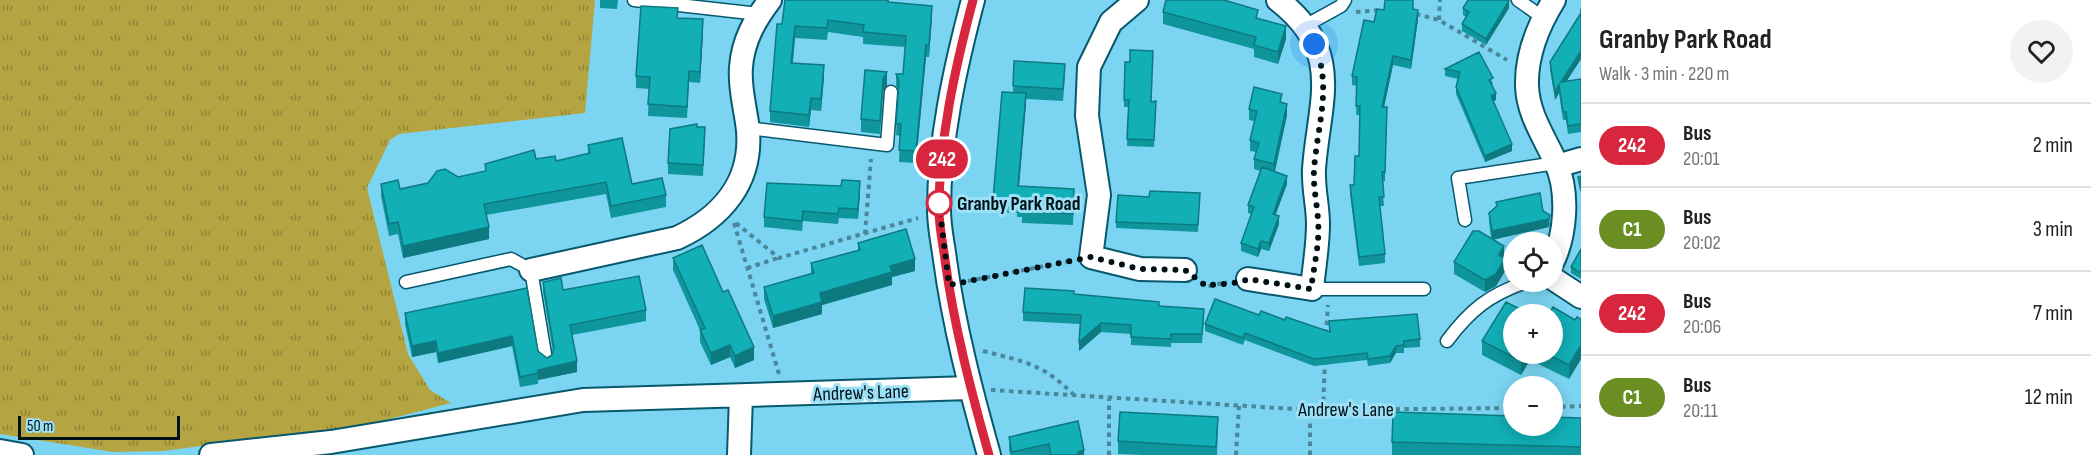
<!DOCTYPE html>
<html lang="en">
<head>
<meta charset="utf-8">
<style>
  :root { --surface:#fff; --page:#f2f2f2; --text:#222; --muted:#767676; --line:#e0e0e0 }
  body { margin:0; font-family:"Sofia Sans Condensed",sans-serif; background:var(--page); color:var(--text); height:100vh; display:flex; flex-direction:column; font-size:22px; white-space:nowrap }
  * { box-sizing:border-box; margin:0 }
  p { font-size:20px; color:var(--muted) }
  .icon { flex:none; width:33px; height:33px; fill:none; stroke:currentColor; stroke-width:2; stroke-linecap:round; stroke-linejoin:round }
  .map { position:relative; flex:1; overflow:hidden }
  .side { display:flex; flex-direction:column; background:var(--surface); width:510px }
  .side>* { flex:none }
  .badge { padding:0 12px; border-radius:20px; font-size:21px; line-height:39px }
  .tools { position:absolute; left:1503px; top:232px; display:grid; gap:12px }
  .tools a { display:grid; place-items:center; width:60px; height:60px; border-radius:50%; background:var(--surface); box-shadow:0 3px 15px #0003; font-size:30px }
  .scale { position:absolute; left:18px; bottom:15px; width:162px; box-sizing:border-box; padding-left:6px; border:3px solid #001015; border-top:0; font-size:16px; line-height:21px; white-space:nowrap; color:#001015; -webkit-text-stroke:4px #9be0f7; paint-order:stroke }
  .you { position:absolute; width:30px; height:30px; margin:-15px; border:4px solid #fff; border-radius:50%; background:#1a73e8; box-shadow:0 0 0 9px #1a73e833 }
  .map>.badge { position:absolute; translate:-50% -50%; box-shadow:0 0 0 3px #fff }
  .round { display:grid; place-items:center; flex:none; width:63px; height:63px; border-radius:32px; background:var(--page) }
  .overview { display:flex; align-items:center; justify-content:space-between; height:102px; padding:0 18px }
  h1 { font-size:28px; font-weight:700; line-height:45px }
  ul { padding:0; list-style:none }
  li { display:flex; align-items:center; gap:18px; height:84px; padding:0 18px; border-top:2px solid var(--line) }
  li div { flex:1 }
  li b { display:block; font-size:22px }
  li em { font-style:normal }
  li .badge { min-width:66px; font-weight:700; text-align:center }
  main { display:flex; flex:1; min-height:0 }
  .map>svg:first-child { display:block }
  .grass { fill:url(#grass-tufts) }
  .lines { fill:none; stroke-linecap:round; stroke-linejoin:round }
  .service-casing { stroke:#07586c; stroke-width:15 }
  .minor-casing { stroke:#07586c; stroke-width:26 }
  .path { stroke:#4a879a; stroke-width:4; stroke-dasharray:4.5 4.5; stroke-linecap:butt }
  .service { stroke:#fff; stroke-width:12 }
  .minor { stroke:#fff; stroke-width:22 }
  .wall { fill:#0f969d }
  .shaded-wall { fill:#0d7a80 }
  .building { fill:#12afb7; stroke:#0d7a80; stroke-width:1.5 }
  .line-casing { stroke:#fff; stroke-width:14 }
  .line { stroke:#d7263d; stroke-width:9 }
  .walk { stroke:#001015; stroke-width:6; stroke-dasharray:0 10.8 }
  .stop-dot { fill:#fff; stroke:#d7263d; stroke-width:3 }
  .labels { text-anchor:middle; stroke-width:6; stroke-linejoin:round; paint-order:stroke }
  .stop-label { font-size:20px; font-weight:bold; fill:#001015; stroke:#9be0f7; text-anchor:start }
  .street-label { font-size:20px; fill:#001015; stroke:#9be0f7 }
</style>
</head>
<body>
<main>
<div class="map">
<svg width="1581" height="455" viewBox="0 0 1581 455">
  <defs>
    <pattern id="grass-tufts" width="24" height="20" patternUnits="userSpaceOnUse" patternTransform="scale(1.5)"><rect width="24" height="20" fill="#b4a542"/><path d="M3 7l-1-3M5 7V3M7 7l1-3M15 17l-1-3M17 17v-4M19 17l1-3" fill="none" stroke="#908536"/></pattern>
  </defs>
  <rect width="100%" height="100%" fill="#7bd5f2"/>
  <path class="grass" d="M0,0H595L585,113L399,134L390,140L367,188L408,354L430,390L451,403L370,424L163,451L113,452L0,434Z"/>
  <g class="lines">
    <g class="service-casing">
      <path id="service" d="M634,0L759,14
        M1518,0L1542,17
        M1303,27L1341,6L1345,0
        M748,128L887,145L891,92
        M1465,220L1458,178L1556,163
        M406,282L511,259L531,270L546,360
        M1312,289H1424
        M1447,341C1470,310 1489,295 1526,282"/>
    </g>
    <g class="minor-casing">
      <path id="minor" d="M973,0C955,68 939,140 939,210C939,227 943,244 945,260C954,326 971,391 989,455
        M1137,0L1111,22L1089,67L1087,116L1099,195L1091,257L1140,269L1185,270
        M1557,166L1581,159
        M1552,263C1566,235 1569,192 1556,163C1545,138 1528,115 1527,86C1526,55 1538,26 1554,0
        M531,270L677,238C722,217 752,182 748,131C746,109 739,89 741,67C743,40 755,20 770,0
        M1552,278L1581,297
        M1248,279L1312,289C1314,267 1318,246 1318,224C1318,206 1313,188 1314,169C1319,100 1345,52 1278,0
        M0,451L22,455
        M211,455L331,442L583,400L970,388
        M739,455L741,396"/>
    </g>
    <path class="path" d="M1356,12L1381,10
      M1416,14L1439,20L1507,60
      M1439,20L1440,0
      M734,223L779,374
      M736,223L779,258L918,218
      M865,234L871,159
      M747,268L778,258
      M968,281L1070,261
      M1201,283L1206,287L1227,282
      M1326,334L1328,305
      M983,351C1026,362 1043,364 1075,396
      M991,390L1310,410L1514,408
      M1552,407L1581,406
      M1323,410L1325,359
      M1109,455V399
      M1236,455L1239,406
      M1310,455V410"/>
    <use href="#service" class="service"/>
    <use href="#minor" class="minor"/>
  </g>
  <path class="wall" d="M600,0H618L617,9L600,8Z
    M889,0V2L932,17L929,57H926L916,163L899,162L900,136L896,135L898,91L896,85V74H903L905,47L863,44V37L828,32L827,40L795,38L793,63L824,77L821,111L811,110L809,127L770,122V111L782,24Z
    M1581,7V59L1566,81L1581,79V132L1568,134L1566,120H1563L1559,93L1555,100L1550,70V62L1580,16V9Z
    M1463,8H1509L1486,45L1462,31V24L1466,17L1463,15Z
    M1413,9L1418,19L1411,69L1393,65L1384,107H1387L1385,181H1382L1384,206H1380L1385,254V263L1359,266L1350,194V185H1354L1359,156L1360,115H1356L1357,86L1352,85V76L1374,22L1384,10Z
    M1163,12L1258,18L1286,39L1278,64L1254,57V49L1163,24Z
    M678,18L703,31L700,83L689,82L687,118L648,116L649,89L636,88V76Z
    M1479,52L1493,84L1492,85L1496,100L1493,101L1512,151L1485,162L1456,94V87L1458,79L1445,76V69Z
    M1014,61L1065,77L1063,101L1026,99L1019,186L1074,201L1073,225L1022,223V217H1017V213L993,212V200L1013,93Z
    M1130,62L1151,102L1156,101L1154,147L1127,146L1128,107H1124V100Z
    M887,85L883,91L880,134L861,132V119Z
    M1282,103L1287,115L1275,172L1287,184L1275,215L1279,224L1269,251L1261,249L1258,257L1241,251V243L1251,214L1248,213V205L1260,171L1254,169V159L1256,152L1250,151V140L1254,121L1249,120V109Z
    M697,127L705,138L703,176L668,174V163Z
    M588,145L632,184L666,195V207L611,218L606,194L486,215L489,239L403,258L398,234L389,236L381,196V184L400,189L485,171V164L536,159L556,161L588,154Z
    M860,191L858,219L839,218L838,224L803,221L802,231L764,227V217Z
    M1200,193L1198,232L1116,228V222L1149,197Z
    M1496,202L1543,211L1550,224L1549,227L1494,239L1504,258L1505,271L1496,286L1485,292L1454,274V262L1491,238L1489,221V213L1496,206Z
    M858,243L915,271L892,277V285L822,305V314L773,328L764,299V287L811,273V263L858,250Z
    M1581,249V279L1571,273V267Z
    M673,258L754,360L735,368L730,357L711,365L700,342V330L673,270Z
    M543,282L563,290L646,310V321L572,335L577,372L538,380V384L520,387L512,346L438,363L436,352L412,357L405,324V313L527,288L538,351L547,358L552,355L553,352L543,292Z
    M1074,294L1204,318L1202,343H1171V347L1131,345V334L1101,332L1079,351L1080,324L1023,321V312Z
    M1259,315L1285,320L1329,332V321L1420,339V347L1404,348V353H1396L1390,363L1368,366L1367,360L1314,366L1245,340L1243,345L1205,331V324Z
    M1581,319V359L1569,379L1530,360L1521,375L1482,355V341L1514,354H1552L1575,320Z
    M1581,418V455H1392V442Z
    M1078,421L1084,455H1010L1009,449V437Z
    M1218,430L1217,455H1142L1118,454V441Z"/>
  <path class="shaded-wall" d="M1509,1V8L1486,45V39Z
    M932,6V17L929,57V45Z
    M1418,10V19L1411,69V60Z
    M703,19V31L700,83V72Z
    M795,26V38L791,74V63Z
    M1286,26V39L1278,64V52Z
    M926,45V57L916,163V151Z
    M1581,51V59L1561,90V82Z
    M1393,56V65L1382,116V107Z
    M824,65V77L821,111V99Z
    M887,72V85L883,91L880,134L883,79Z
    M1559,85V93L1555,100V92Z
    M1026,93V105L1018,198V186Z
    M1496,93V100L1491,102V96Z
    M811,98V110L809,127V115Z
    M1287,104V115L1274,174V164Z
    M1512,144V151L1485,162V156Z
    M1287,176V184L1273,222V214Z
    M860,181V191L858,219V209Z
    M1550,215L1549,227L1492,240V231Z
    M1279,216V224L1269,251V243Z
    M489,227V239L403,258V246Z
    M1261,241V249L1258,257V249Z
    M1504,246V258L1499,255Z
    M915,259V271L892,277V285L822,305V314L773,328V316L820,293L890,266Z
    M1505,259V271L1496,286L1485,292V280Z
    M1101,323V332L1079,351V342Z
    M512,336V346L438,363V353Z
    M436,341V352L412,357V346Z
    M730,345V357L711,365V353Z
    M1581,345V359L1569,379V365Z
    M1396,346V353L1390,363V356Z
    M754,347V360L735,368V356Z
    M1525,354H1530V360L1521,375V361Z
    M577,361V372L538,380V370Z
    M1084,450V455H1078V452Z"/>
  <path class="building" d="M785,0H888V2L932,6L929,45H926L916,151L899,150L901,124H896L899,81L896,74H903L906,36L863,32L864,25L828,20L827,28L795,26L791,63L824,65L821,99L811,98L809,115L770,111L777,24H782Z
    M1166,0H1224L1258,10L1256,18L1286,26L1278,52L1254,45L1256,37L1163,12Z
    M1385,0H1413V9L1418,10L1411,60L1393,56L1382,107H1387L1385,172H1382L1384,197H1379L1385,254L1359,257L1350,185H1354L1355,156H1359L1360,106H1356L1357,77L1352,76L1364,20L1374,22L1377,9L1384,10Z
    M1468,0H1507L1509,1L1486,39L1462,24L1469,12L1463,8Z
    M641,6L678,8L677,18L703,19L700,72L689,71L687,107L648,104L650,77L636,76Z
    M1581,13V51L1561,82L1581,79V124L1568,126L1566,112H1563L1559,85L1555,92L1550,62Z
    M1130,50L1153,51L1151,102L1156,101L1154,140L1127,139L1129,100H1124L1125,62H1130Z
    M1479,52L1493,78L1489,80L1496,93L1491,96L1512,144L1485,156L1456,87L1460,72L1445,69Z
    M1014,61L1065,64L1063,89L1013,86Z
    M865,70L887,72L883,79L880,121L861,119Z
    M1254,87L1282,94L1280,102L1287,104L1274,164L1254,159L1259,143L1250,140L1257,111L1249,109Z
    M1002,92L1026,93L1018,186L1074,189L1073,214L1022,211V205H1017V197V201L993,200Z
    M697,124V127H705L703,165L668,163L670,129Z
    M622,138L632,184L662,178L666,195L611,206L606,182L484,204L489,227L403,246L398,222L389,224L381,184L398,180L400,189L428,183L437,171L445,169L458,177L486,171L485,164L534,150L536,159L555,156L556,161L590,153L588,145Z
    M1262,167L1287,176L1273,214L1279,216L1269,243L1261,241L1258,249L1241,243L1254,207L1248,205Z
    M1581,176V191L1578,177Z
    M842,180L860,181L858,209L839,208L838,214L803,211L802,221L764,217L767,183L841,186Z
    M1150,191L1200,193L1198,225L1116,222L1118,195L1149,197Z
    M1540,193L1543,211L1550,215L1549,219L1492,231L1489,213L1497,206L1496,202Z
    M906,229L915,259L890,266L892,272L820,293L822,302L773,316L764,287L814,273L811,263L860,250L858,243Z
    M1473,231H1479L1504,246L1499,255L1505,259L1496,274L1485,280L1454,262Z
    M702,245L723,292L728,290L754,347L735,356L730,345L711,353L700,330L705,328L673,258Z
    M1581,249V273L1571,267Z
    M639,276L646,310L570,325L577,361L538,370V373L520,377L512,336L438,353L436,341L412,346L405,313L527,288L538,351L547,358L552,355L554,348L543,282L561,278L563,290Z
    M1025,288L1074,291V294L1159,302V306L1204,309L1202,334H1171V339L1131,337V325L1101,323L1079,342L1081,315L1023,312Z
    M1215,299L1259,315L1261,311L1285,320L1286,317L1330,332L1329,321L1417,314L1420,339L1404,341V345L1396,346L1390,356L1368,359L1367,353L1314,359L1245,333L1243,338L1205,324Z
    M1506,302L1532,315H1514V354H1525L1521,361L1482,341Z
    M1553,307L1575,320L1577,317L1581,319V345L1569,365L1547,354H1552V315H1548Z
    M1120,412L1218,417L1216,447L1118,441Z
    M1393,412L1514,416V426H1552V417L1581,418V447L1392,442Z
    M1078,421L1084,450L1078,452V455H1051L1049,444L1012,452L1009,437Z"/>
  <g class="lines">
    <g class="line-casing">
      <path id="line" d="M973,0C955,68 939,140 939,210C939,227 943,244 945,260C954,326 971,391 989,455"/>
    </g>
    <use href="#line" class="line"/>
    <path class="walk" d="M939,203L949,285L1091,257L1140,269L1185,270L1206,286C1219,283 1236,285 1248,279L1311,289C1314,266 1320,242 1318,220C1317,203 1313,187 1314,170C1317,126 1333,86 1314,44"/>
  </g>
  <circle class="stop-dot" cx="939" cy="203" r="12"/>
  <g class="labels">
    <g class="stop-label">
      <text x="957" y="210">Granby Park Road</text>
    </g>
    <g class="street-label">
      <text transform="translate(861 392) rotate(-2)" y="7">Andrew's Lane</text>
      <text x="1346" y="416">Andrew's Lane</text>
    </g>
  </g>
</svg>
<div class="tools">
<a><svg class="icon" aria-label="locate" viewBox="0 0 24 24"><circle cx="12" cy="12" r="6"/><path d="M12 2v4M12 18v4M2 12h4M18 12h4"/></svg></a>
<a>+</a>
<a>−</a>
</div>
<div class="scale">50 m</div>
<div class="you" style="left:1314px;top:44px"></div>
<b class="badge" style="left:942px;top:159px;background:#d7263d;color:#fff">242</b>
</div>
<section class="side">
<div class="overview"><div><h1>Granby Park Road</h1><p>Walk · 3 min · 220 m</p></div><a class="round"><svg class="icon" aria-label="heart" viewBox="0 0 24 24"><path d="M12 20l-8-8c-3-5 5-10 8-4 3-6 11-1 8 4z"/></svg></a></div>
<ul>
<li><span class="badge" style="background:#d7263d;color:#fff">242</span><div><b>Bus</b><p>20:01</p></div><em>2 min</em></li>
<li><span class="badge" style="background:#6b8e23;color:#fff">C1</span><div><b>Bus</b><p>20:02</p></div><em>3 min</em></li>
<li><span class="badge" style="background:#d7263d;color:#fff">242</span><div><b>Bus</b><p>20:06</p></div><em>7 min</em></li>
<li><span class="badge" style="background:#6b8e23;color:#fff">C1</span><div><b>Bus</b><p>20:11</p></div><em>12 min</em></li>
</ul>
</section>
</main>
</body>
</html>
